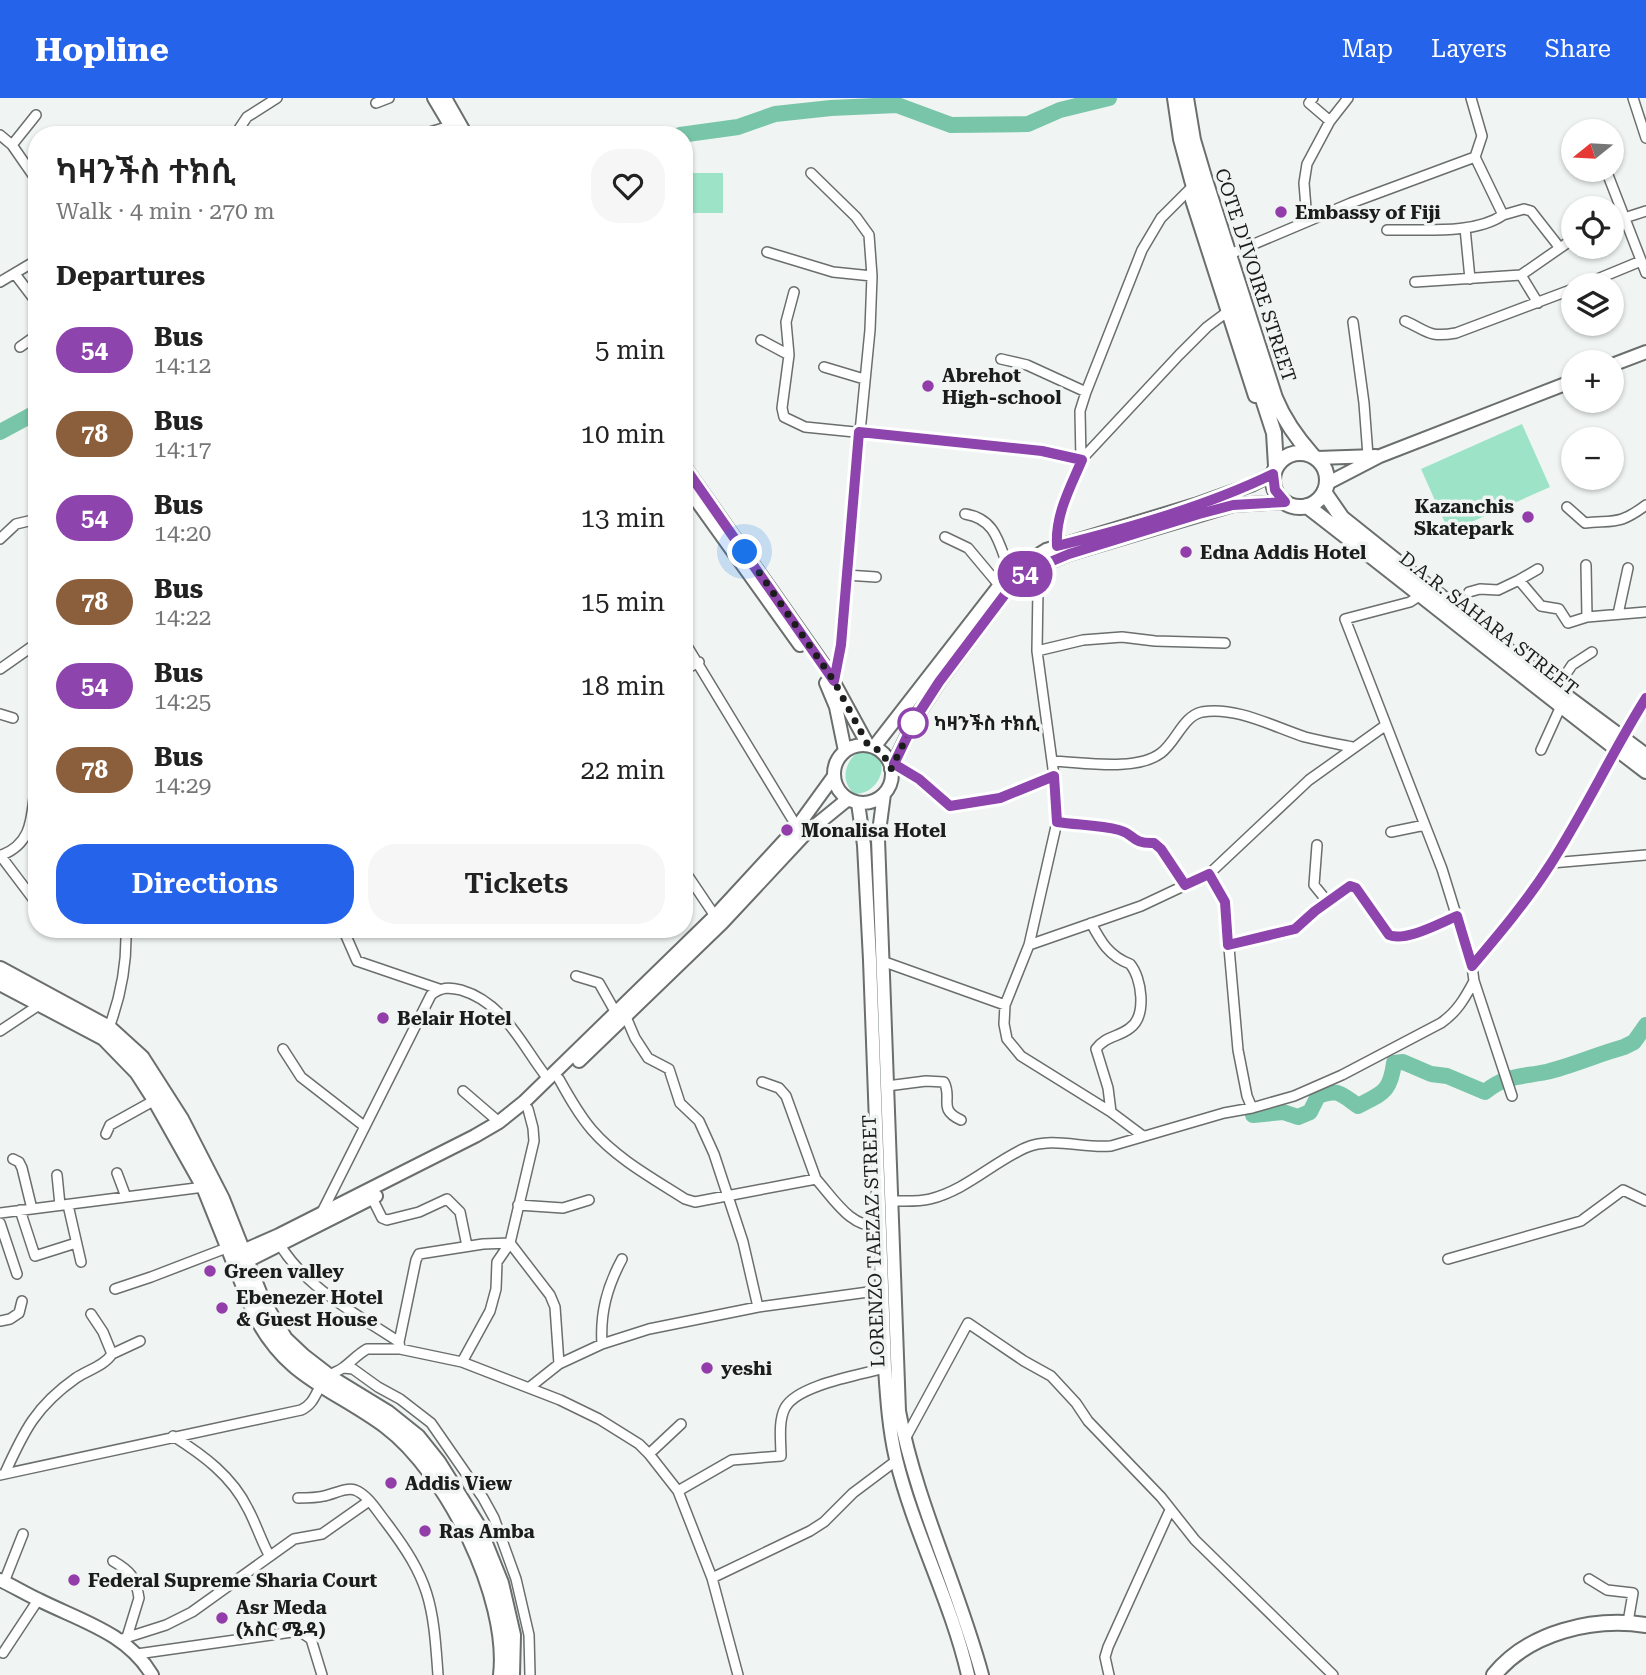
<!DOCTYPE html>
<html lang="en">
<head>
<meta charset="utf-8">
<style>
  :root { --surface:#fff; --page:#f6f6f6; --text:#222; --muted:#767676; --accent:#2563eb }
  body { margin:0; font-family:"Roboto Serif","Noto Sans Ethiopic",serif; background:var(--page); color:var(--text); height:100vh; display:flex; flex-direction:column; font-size:26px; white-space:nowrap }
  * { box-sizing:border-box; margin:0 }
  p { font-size:23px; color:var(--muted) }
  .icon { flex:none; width:38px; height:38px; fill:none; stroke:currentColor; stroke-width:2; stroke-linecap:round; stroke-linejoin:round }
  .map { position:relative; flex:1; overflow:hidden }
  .side { position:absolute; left:28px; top:28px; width:665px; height:812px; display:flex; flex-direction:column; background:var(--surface); border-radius:28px; box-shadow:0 2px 5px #0004 }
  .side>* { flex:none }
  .badge { padding:0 14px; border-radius:23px; font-size:24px; line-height:46px }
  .needle { width:46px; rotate:252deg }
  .tools { position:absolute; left:1561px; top:21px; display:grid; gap:14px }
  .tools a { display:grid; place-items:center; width:63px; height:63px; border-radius:50%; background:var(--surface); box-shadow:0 2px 5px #0004; font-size:35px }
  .you { position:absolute; width:35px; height:35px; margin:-18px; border:5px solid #fff; border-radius:50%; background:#1a73e8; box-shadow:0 0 0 10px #1a73e833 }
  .map>.badge { position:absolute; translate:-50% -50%; box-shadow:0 0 0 4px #fff }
  h2 { padding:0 28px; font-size:26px; line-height:63px }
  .round { display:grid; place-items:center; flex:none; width:74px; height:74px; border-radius:28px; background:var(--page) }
  .summary { display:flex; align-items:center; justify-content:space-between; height:119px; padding:0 28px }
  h1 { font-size:33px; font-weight:600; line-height:52px }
  .cta { display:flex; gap:14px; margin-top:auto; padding:14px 28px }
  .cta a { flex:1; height:80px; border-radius:28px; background:var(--accent); color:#fff; font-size:28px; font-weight:600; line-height:80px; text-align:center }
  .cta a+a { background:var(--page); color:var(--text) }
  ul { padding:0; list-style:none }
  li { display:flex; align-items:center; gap:21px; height:84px; padding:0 28px }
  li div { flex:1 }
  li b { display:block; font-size:26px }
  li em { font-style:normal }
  li .badge { min-width:77px; font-weight:700; text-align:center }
  header { display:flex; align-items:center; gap:42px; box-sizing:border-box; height:98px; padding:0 35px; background:var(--accent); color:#fff }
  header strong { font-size:33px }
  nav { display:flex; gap:38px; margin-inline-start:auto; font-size:24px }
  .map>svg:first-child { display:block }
  .green { fill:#9de3c8 }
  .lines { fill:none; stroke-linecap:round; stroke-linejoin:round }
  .river { stroke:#78c5a9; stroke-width:16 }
  .street-casing { stroke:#6a6e6c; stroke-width:12 }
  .secondary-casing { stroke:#6a6e6c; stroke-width:16 }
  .primary-casing { stroke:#6a6e6c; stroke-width:18 }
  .street { stroke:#fff; stroke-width:9 }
  .secondary { stroke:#fff; stroke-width:12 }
  .primary { stroke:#fff; stroke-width:14 }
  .line-casing { stroke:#fff; stroke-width:16 }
  .line { stroke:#8e44ad; stroke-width:10 }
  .walk { stroke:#1b1d1c; stroke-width:7; stroke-dasharray:0 12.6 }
  .poi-dot { fill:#933daa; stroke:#f0f5f3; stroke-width:2.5 }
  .stop-dot { fill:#fff; stroke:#8e44ad; stroke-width:3.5 }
  .labels { text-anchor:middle; stroke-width:7; stroke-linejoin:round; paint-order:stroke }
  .poi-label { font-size:19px; font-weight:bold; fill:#1b1d1c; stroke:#f0f5f3; text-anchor:start }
  .street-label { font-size:19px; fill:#1b1d1c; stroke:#f0f5f3 }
  .stop-label { font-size:19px; font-weight:bold; fill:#1b1d1c; stroke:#f0f5f3; text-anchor:start }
</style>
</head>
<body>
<header>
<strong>Hopline</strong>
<nav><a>Map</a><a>Layers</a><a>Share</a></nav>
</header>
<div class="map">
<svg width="1646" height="1577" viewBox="0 0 1646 1577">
  <rect width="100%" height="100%" fill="#f0f5f3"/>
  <path class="green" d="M684,75H723V115H684Z
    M1522,326L1550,389L1449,434L1421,371Z
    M869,650C893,662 880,696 855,696C836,682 848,653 869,650Z"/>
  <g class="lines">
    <path class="river" d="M680,37L738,29L775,16L831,10L897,7L951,27L1028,26L1060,12L1109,0
      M0,334L37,314
      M1253,1017L1283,1014L1298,1019L1310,1014L1318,998C1338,990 1341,996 1358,1008C1381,995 1390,996 1394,965L1403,964L1431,976L1447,978L1485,994C1505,977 1522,979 1546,974C1572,968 1598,956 1624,949L1634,944L1646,927"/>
    <g class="street-casing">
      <path id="street" d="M1313,0L1309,5L1330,23L1348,0
        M1633,0L1646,40
        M376,5L389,0
        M423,36L450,28
        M0,37L12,47L37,83
        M235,37L247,19L277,0
        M12,47L36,17
        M1606,72L1646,175
        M811,75L856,119L869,137L872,178L870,232L846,477L841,547L834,583
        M1503,117L1524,111L1531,113L1560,150
        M1307,123L1304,85L1307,66L1330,23
        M1612,124L1646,113
        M1465,130L1470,181
        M1387,132C1422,131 1474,137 1503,117L1475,59
        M767,154L833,174L872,178
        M1228,157L1351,105L1475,59L1482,38L1471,0
        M15,176L37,205
        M1521,177L1573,141
        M0,184L37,162
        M1415,184L1521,177L1538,205
        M1583,187L1641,163
        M794,194L786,224L789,257L782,310L784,319L805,329L1042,353L1081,362L1179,257L1207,229L1227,214
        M1405,223C1428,233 1428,240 1456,235L1573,191
        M1353,224L1364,305L1368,358
        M761,242L789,257
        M20,249L37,237
        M1001,261L1027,267L1086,294
        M824,269L864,281
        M1567,409L1585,425C1616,422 1619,427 1646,407
        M965,416C997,421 999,447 1010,474
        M945,439L968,450L999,487
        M0,441L16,426L37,421
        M1057,448L1056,431L1065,400L1081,362L1080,313L1086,294L1142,152L1161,120L1190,91
        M1586,467L1587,519
        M1031,472L1038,491L1037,553L1054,678L1057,724L1029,847L1005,907L1004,926L1007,941L1021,958L1111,1014L1143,1038
        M846,477L876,479
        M1519,482L1538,471
        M1469,494L1480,491L1498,492L1519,482L1541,508L1559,511L1568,525L1587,519L1646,514
        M1422,496L1410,504L1345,521L1442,771L1472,868L1474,883L1512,998
        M1618,516L1628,470
        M684,543L797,729
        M1037,553L1083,542L1122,539L1155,543L1225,545
        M0,571L37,545
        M684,572L699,564
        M1556,591L1572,567L1592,554
        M0,616L13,620
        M1541,652L1561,608
        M1052,663C1082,664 1136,674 1161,655C1176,644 1183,618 1202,614C1236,608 1274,629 1305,639C1321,643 1337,646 1352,649
        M894,666L919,681L950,708L1000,700L1054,678
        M1057,724C1077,726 1099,727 1119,732C1135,737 1132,746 1154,745L1161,751L1185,787
        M1391,734L1425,727
        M1317,747L1314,787L1327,803
        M0,757L37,806
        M2,757C37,743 30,712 37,681
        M1551,765L1646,757
        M684,772L715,818
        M1209,776L1225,804L1238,952L1247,998L1252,1010
        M1091,825C1101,844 1109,858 1130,866C1142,880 1147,918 1130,930C1119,939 1105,938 1096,951L1108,990L1111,1014
        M343,831L357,863L439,891
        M1029,847L1141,808L1209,776L1309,682L1386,627
        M1228,847L1295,832L1315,812L1350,788L1356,790L1389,837C1406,844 1440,825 1457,818
        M882,863L1005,907
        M1472,868C1500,835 1527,803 1550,766C1585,713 1612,654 1646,600
        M576,878L599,885L616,915
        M626,919L635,940L648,960L669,971L680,1005L699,1023L714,1056L743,1144L758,1209
        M108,932C121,899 127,867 126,831
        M0,933L42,905
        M283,951L301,979L364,1028
        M559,981C569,999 579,1017 592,1032C617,1061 654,1081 685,1101L695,1104L816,1081C834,1101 851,1131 880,1128
        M762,984L779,990L786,998L816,1081
        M887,988L926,983L944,984C953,1001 937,1011 961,1022
        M463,993L499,1024
        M106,1036L110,1027L155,1002
        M13,1061L19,1064L22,1070L32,1111
        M117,1075L126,1099
        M57,1077L60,1107
        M372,1100L382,1120L387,1122L419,1114L447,1101L460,1114L467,1148
        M892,1103C904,1103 918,1104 930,1101C966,1092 992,1065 1025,1050C1053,1038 1083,1051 1111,1048L1224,1015L1252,1010L1294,998L1342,977L1441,925C1457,914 1465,900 1474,883
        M68,1107L81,1164
        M518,1107L563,1110L589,1102
        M20,1112L35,1158L76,1145
        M322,1114L431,897C441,889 449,889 461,892C505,905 522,948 548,981
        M0,1115L204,1089
        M0,1125L17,1176
        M280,1147C307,1191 357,1216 399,1244
        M1448,1161L1581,1123L1623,1092L1646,1103
        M115,1191L151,1179L229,1149
        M0,1223L10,1221L19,1215L22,1203
        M602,1246C600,1215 607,1189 622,1161
        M400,1251L399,1244L416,1162L419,1156L483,1146L510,1145L550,1197L555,1209L559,1266
        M112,1256L140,1243
        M462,1264L490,1213L496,1191L497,1164L510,1145L534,1043L533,1030L528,1011
        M344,1270L353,1271L378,1289L400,1301L431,1325L483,1400L494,1420L516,1481L529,1537L530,1577
        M530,1289L559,1266L602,1246L649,1231L758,1209L883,1192
        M173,1338C203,1357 232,1378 248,1411C256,1426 261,1442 269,1457
        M905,1341L968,1225L1024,1263L1051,1278L1076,1305L1088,1323L1161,1399L1195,1442L1333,1577
        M649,1356L681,1326
        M5,1375C24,1333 36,1308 76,1280C88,1272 104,1268 112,1256L103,1234L91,1216
        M0,1377L301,1312C315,1306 316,1292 325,1281C330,1275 338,1274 344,1269C352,1263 358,1256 367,1251H400L462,1264L560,1302L599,1321L639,1346L649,1356L678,1393L712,1480L738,1577
        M678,1393L732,1362L781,1358C781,1344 778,1323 785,1310C797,1287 860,1277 885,1270
        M298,1400C306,1400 316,1400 324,1398C334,1396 346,1389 355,1392C368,1397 377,1413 385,1423C430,1482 433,1504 438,1577
        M113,1463C130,1473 136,1479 139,1500L127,1539
        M712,1480L810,1433L824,1424L853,1395L897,1362
        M1589,1481L1607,1492L1633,1495L1628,1524
        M4,1484L23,1436
        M119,1542L166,1527L192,1514L294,1441L322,1436L369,1403
        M3,1555L38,1502
        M137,1556L299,1533L311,1541L322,1577
        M1109,1577L1105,1559L1108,1549L1170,1412"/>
    </g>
    <g class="secondary-casing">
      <path id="secondary" d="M434,0L456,37
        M445,0L466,37
        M1192,102L1255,298
        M1612,267L1646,254
        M1317,360L1376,358
        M684,368L826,570L868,647
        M684,385L800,547
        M1326,386L1380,358L1573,283
        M826,585L836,609L845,653
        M834 676a29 29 0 1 1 58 0a29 29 0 1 1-58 0Z
        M874,649L1010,474L1046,452L1195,407L1251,387L1273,376
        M891,671L917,618L939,584L1009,490L1031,472L1069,456L1233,407L1285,404
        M884,696L878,741L899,1313C916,1404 958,1488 982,1577
        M858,705L864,747L870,862L885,1270C887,1300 889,1331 896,1361C914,1435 951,1503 968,1577
        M579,963L722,825L805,736L848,701
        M236,1156L279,1137L475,1038L499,1024L524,1004L715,818L797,729L834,678
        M239,1167L376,1098
        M0,1482C13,1488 26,1496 39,1502C81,1523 127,1535 152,1577"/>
    </g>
    <g class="primary-casing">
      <path id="primary" d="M1175,0L1181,41L1192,82L1274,335L1276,368
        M1186,0L1193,42L1204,79L1275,300C1284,322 1296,339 1312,357
        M1273 382a27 27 0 1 1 54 0a27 27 0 1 1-54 0Z
        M1324,394L1342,420L1556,591L1646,658
        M1307,408C1421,496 1532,586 1646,673
        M0,871L109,930L142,960L181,1021L222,1101L262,1202L285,1241L303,1258L334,1282L388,1315L418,1339L438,1364L478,1428L501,1485L513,1537L512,1577
        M0,885L104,940L137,974L155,1002L204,1089L255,1216C287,1280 333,1289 386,1328C447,1374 510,1500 501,1577
        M1494,1577C1529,1534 1593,1519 1646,1527"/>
    </g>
    <use href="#street" class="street"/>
    <use href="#secondary" class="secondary"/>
    <use href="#primary" class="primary"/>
  </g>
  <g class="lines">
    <g class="line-casing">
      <path id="line" d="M684,368L834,583L841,547L859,334L1042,353L1082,362C1070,390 1055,417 1057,448C1129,430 1207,408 1273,376L1275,392L1285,404L1233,407L1199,416L1069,456L1031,472L1009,491L939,584L917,618L894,666L919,681L950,708L1000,700L1054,678L1057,724C1077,727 1099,727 1119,732C1135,736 1131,746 1154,745L1161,751L1185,787L1209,776L1225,804L1228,847L1295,831L1315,813L1350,788L1356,790L1389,837C1406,844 1440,825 1457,818L1472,868C1500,835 1527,803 1550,767C1585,713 1612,654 1646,600"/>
    </g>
    <use href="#line" class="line"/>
    <path class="walk" d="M745,454L834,583L868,647L882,654L891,671L917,618L913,625"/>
  </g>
  <g class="poi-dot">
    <circle cx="1281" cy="114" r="7"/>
    <circle cx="928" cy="288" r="7"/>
    <circle cx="1528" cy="419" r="7"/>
    <circle cx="1186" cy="454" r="7"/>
    <circle cx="787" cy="732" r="7"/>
    <circle cx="383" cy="920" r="7"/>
    <circle cx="210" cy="1173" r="7"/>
    <circle cx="222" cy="1210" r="7"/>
    <circle cx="707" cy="1270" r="7"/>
    <circle cx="391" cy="1385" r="7"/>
    <circle cx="425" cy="1433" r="7"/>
    <circle cx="74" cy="1482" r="7"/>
    <circle cx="222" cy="1520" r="7"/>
  </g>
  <circle class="stop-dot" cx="913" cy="625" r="14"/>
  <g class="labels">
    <g class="poi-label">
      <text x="1295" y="121">Embassy of Fiji</text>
      <text x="942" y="284">Abrehot<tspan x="942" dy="22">High-school</tspan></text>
      <text x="1514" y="415" text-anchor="end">Kazanchis<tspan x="1514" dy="22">Skatepark</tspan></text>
      <text x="1200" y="461">Edna Addis Hotel</text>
      <text x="801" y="739">Monalisa Hotel</text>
      <text x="397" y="927">Belair Hotel</text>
      <text x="224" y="1180">Green valley</text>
      <text x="236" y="1206">Ebenezer Hotel<tspan x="236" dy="22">&amp; Guest House</tspan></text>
      <text x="721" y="1277">yeshi</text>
      <text x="405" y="1392">Addis View</text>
      <text x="439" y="1440">Ras Amba</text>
      <text x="88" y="1489">Federal Supreme Sharia Court</text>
      <text x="236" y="1516">Asr Meda<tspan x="236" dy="22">(አስር ሜዳ)</tspan></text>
    </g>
    <g class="street-label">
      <text transform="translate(1256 177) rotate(72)" y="7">COTE D'IVOIRE STREET</text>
      <text transform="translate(1489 525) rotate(38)" y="7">D.A.R. SAHARA STREET</text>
      <text transform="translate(873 1143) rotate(-92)" y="7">LORENZO TAEZAZ STREET</text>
    </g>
    <g class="stop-label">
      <text x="934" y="632">ካዛንችስ ተክሲ</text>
    </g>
  </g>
</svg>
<div class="tools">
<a><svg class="needle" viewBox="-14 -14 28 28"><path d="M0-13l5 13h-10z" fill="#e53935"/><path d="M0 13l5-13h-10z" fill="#767676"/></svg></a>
<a><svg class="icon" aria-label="locate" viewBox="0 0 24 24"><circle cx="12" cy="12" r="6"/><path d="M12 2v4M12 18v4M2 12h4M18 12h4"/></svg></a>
<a><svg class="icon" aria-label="layers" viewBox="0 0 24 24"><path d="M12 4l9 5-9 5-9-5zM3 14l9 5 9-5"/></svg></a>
<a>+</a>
<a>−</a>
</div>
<div class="you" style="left:745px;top:454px"></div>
<b class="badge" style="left:1025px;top:476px;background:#8e44ad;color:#fff">54</b>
<section class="side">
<div class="summary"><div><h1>ካዛንችስ ተክሲ</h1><p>Walk · 4 min · 270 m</p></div><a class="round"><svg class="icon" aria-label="heart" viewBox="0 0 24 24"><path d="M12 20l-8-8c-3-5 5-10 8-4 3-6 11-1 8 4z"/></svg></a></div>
<h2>Departures</h2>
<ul>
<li><span class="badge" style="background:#8e44ad;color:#fff">54</span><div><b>Bus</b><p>14:12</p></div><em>5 min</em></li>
<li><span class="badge" style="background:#8b5e3c;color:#fff">78</span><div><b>Bus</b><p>14:17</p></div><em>10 min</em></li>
<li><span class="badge" style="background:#8e44ad;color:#fff">54</span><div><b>Bus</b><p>14:20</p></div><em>13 min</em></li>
<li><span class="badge" style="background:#8b5e3c;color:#fff">78</span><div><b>Bus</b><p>14:22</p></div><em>15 min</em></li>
<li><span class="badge" style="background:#8e44ad;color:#fff">54</span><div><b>Bus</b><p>14:25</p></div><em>18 min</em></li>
<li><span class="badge" style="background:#8b5e3c;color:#fff">78</span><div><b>Bus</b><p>14:29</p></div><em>22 min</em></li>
</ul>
<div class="cta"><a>Directions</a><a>Tickets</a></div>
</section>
</div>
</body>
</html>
